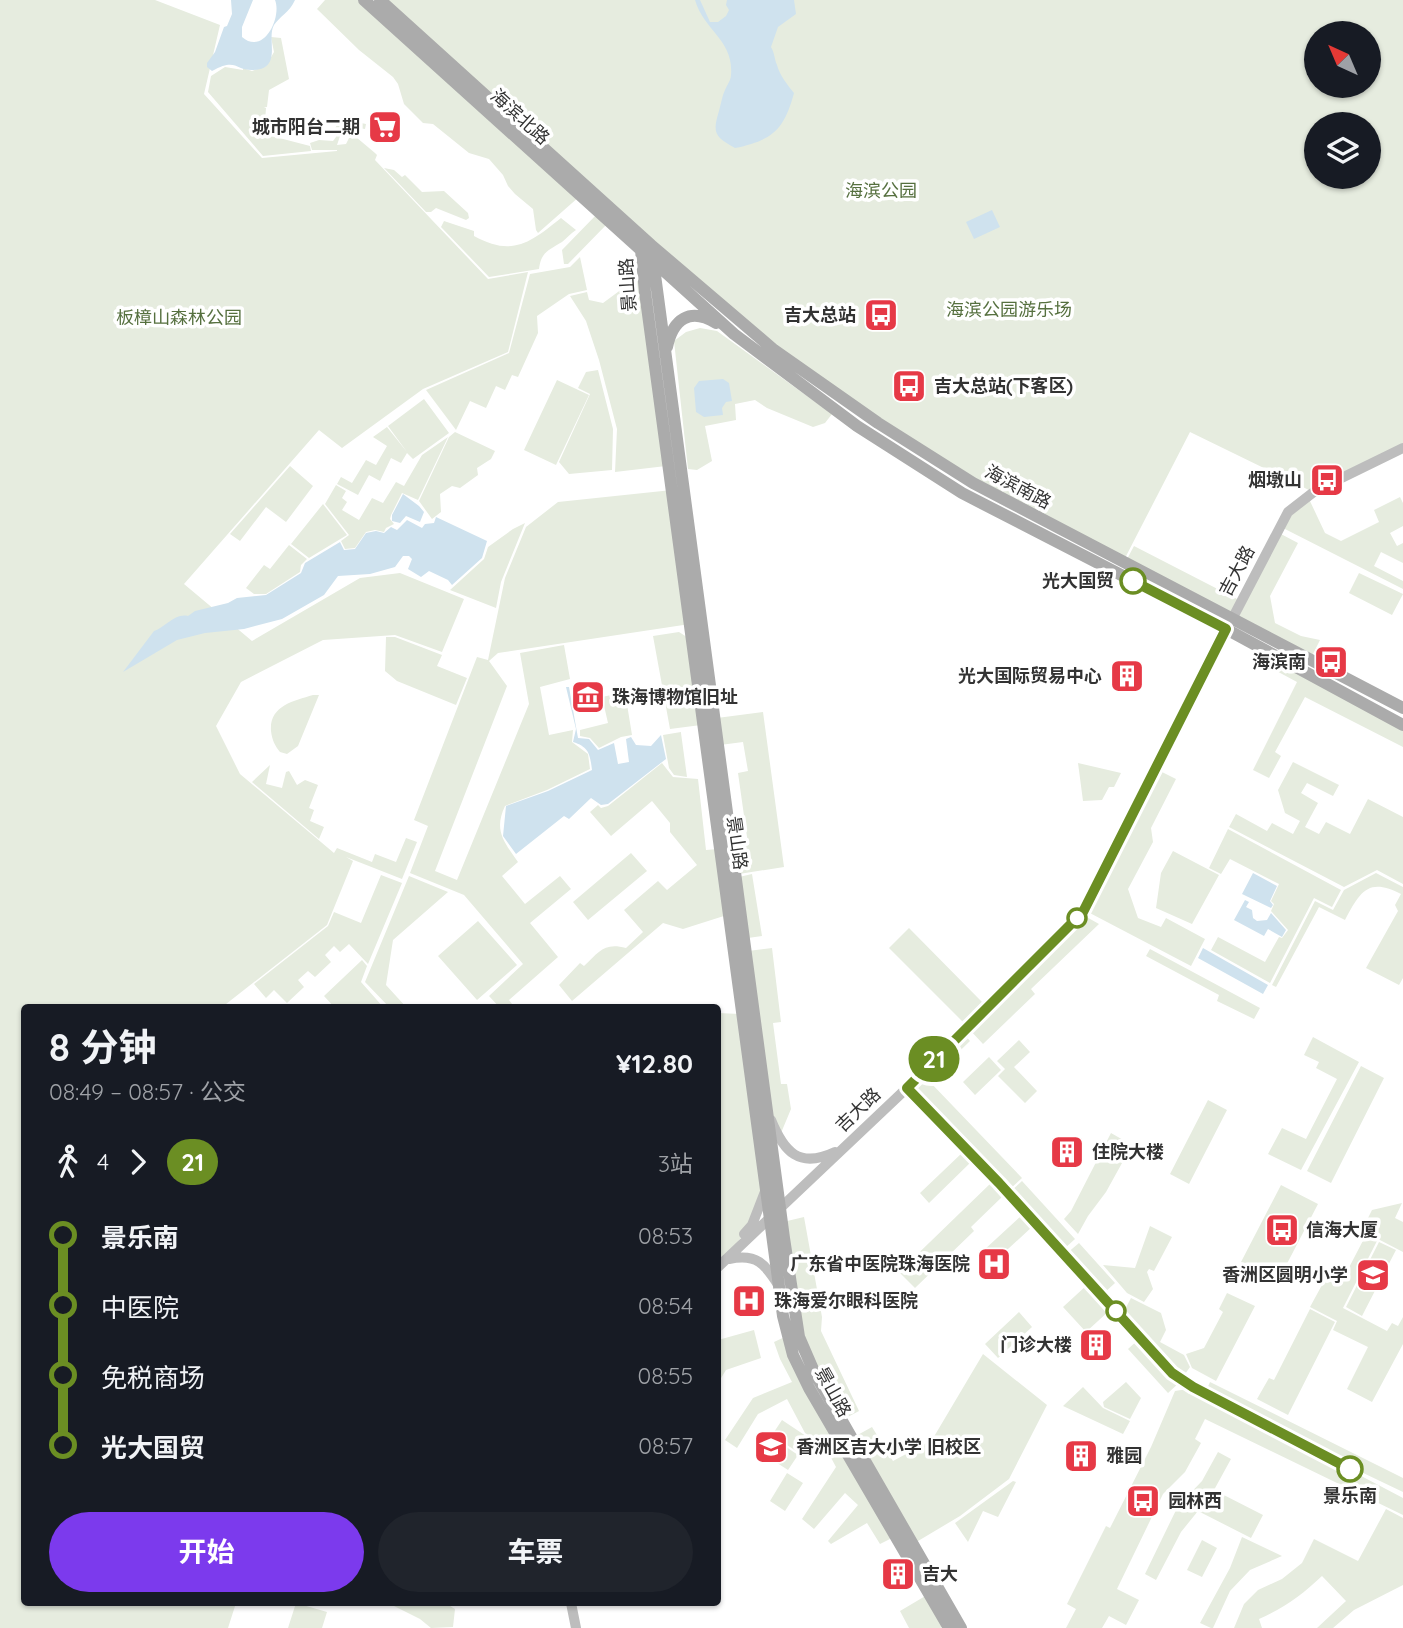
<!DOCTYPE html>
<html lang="zh">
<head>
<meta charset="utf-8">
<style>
  :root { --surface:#171b24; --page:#20242c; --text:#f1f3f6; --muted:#9ea1a6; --accent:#7c3aed }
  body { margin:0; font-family:Quicksand,"Noto Sans SC",sans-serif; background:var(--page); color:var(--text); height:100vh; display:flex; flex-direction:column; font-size:26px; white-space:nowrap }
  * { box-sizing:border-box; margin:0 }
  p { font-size:23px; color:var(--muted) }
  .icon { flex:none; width:38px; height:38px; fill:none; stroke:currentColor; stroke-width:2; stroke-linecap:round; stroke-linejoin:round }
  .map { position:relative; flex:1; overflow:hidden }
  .side { position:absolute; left:21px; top:1004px; width:700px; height:602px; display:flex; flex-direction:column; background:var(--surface); border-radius:7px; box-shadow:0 2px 5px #0004 }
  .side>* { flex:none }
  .badge { padding:0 14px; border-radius:23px; font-size:24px; line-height:46px }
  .needle { width:46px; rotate:316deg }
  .controls { position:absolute; left:1304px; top:21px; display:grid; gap:14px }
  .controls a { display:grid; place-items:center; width:77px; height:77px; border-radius:50%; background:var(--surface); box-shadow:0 2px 5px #0004; font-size:35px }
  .map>.badge { position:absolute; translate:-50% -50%; box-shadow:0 0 0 4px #fff }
  .legs { display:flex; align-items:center; gap:10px; height:77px; padding:0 28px; font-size:23px }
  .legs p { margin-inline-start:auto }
  .headline { display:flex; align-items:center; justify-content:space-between; height:119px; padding:0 28px }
  h1 { font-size:38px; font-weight:700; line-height:52px }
  .cta { display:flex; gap:14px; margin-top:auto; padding:14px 28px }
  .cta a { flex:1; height:80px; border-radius:42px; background:var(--accent); color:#fff; font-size:28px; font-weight:700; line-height:80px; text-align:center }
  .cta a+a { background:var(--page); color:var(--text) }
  ul { padding:0 28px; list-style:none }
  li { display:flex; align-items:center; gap:24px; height:70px; font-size:26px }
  li i { display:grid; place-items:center; width:10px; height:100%; margin:0 9px; background:currentColor }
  li i::after { content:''; width:18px; height:18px; margin:-9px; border:5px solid; border-radius:50%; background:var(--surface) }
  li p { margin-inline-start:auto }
  li:first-child i { background:linear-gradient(#0000 50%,currentColor 0) }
  li:last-child i { background:linear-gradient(currentColor 50%,#0000 0) }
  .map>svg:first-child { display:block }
  .green { fill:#e6ecdf; fill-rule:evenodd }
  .water { fill:#cfe2ee }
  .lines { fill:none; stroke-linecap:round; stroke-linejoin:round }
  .secondary { stroke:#bdbdbd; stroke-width:10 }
  .primary { stroke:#ababab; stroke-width:12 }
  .line-1-casing { stroke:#fff; stroke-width:16 }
  .line-1 { stroke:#6b8e23; stroke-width:10 }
  .stop-1-dot { fill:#fff; stroke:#6b8e23; stroke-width:3.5 }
  .labels { text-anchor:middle; stroke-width:7; stroke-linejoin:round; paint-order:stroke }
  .street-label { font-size:18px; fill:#333; stroke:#fff }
  .poi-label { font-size:18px; font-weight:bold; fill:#333; stroke:#fff; text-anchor:start }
  .park-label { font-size:18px; fill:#56703f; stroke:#fff }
  .stop-label { font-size:18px; font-weight:bold; fill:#333; stroke:#fff; text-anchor:end }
</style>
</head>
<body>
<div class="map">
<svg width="1403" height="1628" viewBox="0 0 1403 1628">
  <rect width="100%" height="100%" fill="#fff"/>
  <path class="green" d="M0,0H155L220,25L204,94L262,158L337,151V147V150H312L310,143L319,140L333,141L336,137L335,128L342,119L366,124L365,129L352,127L342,130L337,145L346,144L349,138L356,137L375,153L377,155L375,160L488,279L528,272L508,352L423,389L342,448L319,430L184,584L252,641L360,578L400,573L464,599L442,652L395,635L323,640L241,682L216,726L240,774L334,853L337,848L372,862L375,854L396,862L406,838L417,842L402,879L346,857L353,861L327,925L221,1008H24V1603H236L228,1628H0Z
    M325,0H361L580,196L538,233L536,230L533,209L515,194L508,186L503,175L489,159L469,153L433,124L423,123L404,104L398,84L393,77L359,50L317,9Z
    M380,0H1403V446L1313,492L1190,432L1123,562L973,482L774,350ZM1316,33H1368V86H1316ZM1316,124H1368V177H1316Z
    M271,37L281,38L289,79L269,90L267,107H264L266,108L264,134L310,146L311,151L263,156L208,92L211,76L225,67L243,70V68L252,71L266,66L274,52Z
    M384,168L394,170L402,177L405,175L422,192L444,191L468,213L469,218L466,220L436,208L431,212H426Z
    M598,213L609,222L568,264H564L562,250Z
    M561,218L576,230C571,233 566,239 562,242C549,250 541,252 539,269L489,277L441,227L444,221L474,231V236C512,257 530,243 561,218Z
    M580,257L587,290L569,294L537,316L538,333L518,377L512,375L505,390L496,386L486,408L470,401L456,430L426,390L509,353L530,274L570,267Z
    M641,275L666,466L615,472L617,429L599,360L586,321L570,296L587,292L589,300L603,303Z
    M700,328L717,331L832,414L825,423L813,427L767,408L755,400L735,404L736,420L705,426L712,461L697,470L688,469L674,341L686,332Z
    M598,370L613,429L612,470L569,474L559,462L590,394L578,388L586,372Z
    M557,380L589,395L556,465L524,450Z
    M424,399L449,433L413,459L407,453L401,463L391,458L380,481L369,475L358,495L337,484L341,477L352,483L366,460L376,465L387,446L373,437L387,427L407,452L388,426Z
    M455,432L495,451L491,459L477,468L478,475L460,488L452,486L440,494L441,512L432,519L419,501L449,437Z
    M448,437L418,500L402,493L391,515L390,519L394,524L386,528L384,532L375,530L366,532L355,548L345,549L341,541L349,535L325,504L336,485L346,491L342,498L347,502L342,510L359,520L372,498L383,503L396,482L404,486L422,455Z
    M290,466L313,486L286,522L266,507L240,541L230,534Z
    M672,490L690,624L498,653L489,661L507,686L435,871L457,880L529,704L520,653L564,645L570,679L540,687L549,735L573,730L572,742L588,754L590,769L547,790L505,806C493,831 505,843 518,862L502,876L525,904L560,876L571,889L530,923L558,957L509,1000L515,1008H500L489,996L523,964L464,895L410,873L428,826L414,820L477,657L488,660L505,578L526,527L558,502Z
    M1400,497L1403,503V526L1390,533L1397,546L1403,543V563L1381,552L1374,566L1403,581V589L1283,528L1291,513L1309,499L1325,533L1341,541L1379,522L1374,510Z
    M323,504L347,535L309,558L291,544Z
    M525,523L501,582L496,608L450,590L484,559L488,547L513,529Z
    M1279,533L1298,543L1270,596L1275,623L1301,636L1320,640L1311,658L1234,618Z
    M289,545L307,559L301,565L300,572L266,594H254L246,588L264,565L270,569Z
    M1134,546L1239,600L1231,614L1126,561Z
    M1359,573L1403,594L1392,615L1349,593Z
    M679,632L690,639L701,725L670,729L653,636Z
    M386,637H395L442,655L437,666L467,678L456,705L397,681L385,671Z
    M1260,649L1403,727V747L1305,697L1275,752L1281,756L1269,778L1253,770L1297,682L1254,659Z
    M625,692L632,735L621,737L599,748L590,738L580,736V730L608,723L602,697Z
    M313,695H319L298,746L287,754L280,752C275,746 272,740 271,731C269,706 293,701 313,695Z
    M763,712L784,867L739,874L734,847L748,844L738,773L748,771L743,742L720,745L717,718Z
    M681,732V733L687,777L674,775L669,768L663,735Z
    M1293,762L1339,785L1333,796L1307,783L1301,793L1318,803L1305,827L1319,834L1326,822L1350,834L1368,799L1403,817V884L1377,870L1344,887L1229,827L1236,814L1267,831L1272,823L1293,834L1300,821L1285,813L1278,790Z
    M662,763L673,777L698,779L706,850L718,849L727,915L683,929L663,923L572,1001L559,985L580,963L584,966C599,952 604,942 626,948L643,932L624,910L658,881L667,890L697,865L670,832V823L652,801L611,836L590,812L598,805L601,808L608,806Z
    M1078,763L1121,773L1114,787H1109L1102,800L1083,801Z
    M270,765L266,784L282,788L286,772L289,771L297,785L305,780L318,785L309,808L314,810L310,821L324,827L319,839L252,782Z
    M1156,769L1176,779L1151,828L1153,842L1128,889L1138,918L1161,927L1166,918L1205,939L1191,966L1086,911Z
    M1228,829L1341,890L1332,907L1314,898L1270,983L1211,950L1218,937L1265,962L1279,937L1282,938L1288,930L1271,911L1274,904L1271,901L1279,884L1230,859L1221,874L1209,868Z
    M1173,851L1219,875L1192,924L1156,908L1161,873Z
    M631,853L647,871L588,920L573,902Z
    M1376,873L1403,887V978L1399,985L1366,968L1398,911L1395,905L1401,894C1368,877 1360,892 1345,920L1319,907L1276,987L1272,985L1315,901L1333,910L1344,890Z
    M752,874L762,936L748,938L739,877Z
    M381,875L402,883L368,964L349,944L340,952L334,946L325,955L331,962L315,977L308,971L298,980L304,987L287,1003L274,990L266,998L254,984L328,926L334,912L361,923Z
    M409,876L448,892L393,940L386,985L407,1008H390L365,982Z
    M1083,915L1099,924L1031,989L1035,994L983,1044L969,1029Z
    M478,921L517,965L477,1000L438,956Z
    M909,928L982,1002L963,1022L889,948Z
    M772,948L781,1022L773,1023L781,1084H787L791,1109L781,1133L770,1113L748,951Z
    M1150,949L1260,1008L1254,1019L1217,1001L1219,995L1146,956Z
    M362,960L367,966L361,982L384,1008H350L348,1006L341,1008L338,1006L335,1008L324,996Z
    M718,1013L740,1014L765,1186L751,1225L718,1267Z
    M964,1034L970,1041L929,1081L1022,1178L1009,1190L911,1088Z
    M1313,1037L1359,1062L1301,1170L1268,1154L1282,1128L1306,1139L1337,1079L1316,1068L1319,1062L1304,1055Z
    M1019,1040L1030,1052L1014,1067L1037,1091L1025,1103L998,1076L1005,1069L997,1061Z
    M989,1057L1001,1070L975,1095L963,1082Z
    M1361,1066L1384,1078L1331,1183L1307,1171Z
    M1208,1100L1227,1110L1189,1184L1170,1174Z
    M1111,1133L1132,1145L1106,1192L1088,1216L1078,1234L1064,1219L1071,1211Z
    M963,1152L972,1161L929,1203L920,1193Z
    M1022,1181L1075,1239L1064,1249L1011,1191Z
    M992,1182L1004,1195L971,1227L974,1231L915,1288L899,1272Z
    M1281,1185L1318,1204L1278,1281L1241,1262Z
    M1402,1203L1395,1218L1403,1222V1252L1378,1239L1343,1308L1387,1331L1392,1323L1398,1326L1403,1317V1344L1372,1402L1347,1389L1368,1347L1333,1330L1337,1321L1310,1307L1328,1274L1342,1281L1368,1231L1363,1228L1372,1210Z
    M1022,1215L1033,1226L995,1261L984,1250Z
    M804,1217L822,1317L821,1331L859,1411L844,1419L801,1336L783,1222Z
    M1150,1226L1172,1237L1154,1271L1149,1269L1147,1272L1153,1289L1144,1302L1127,1293L1103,1265L1135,1268Z
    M1379,1242L1396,1250L1362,1316L1346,1307Z
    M1079,1243L1115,1283L1103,1294L1066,1254Z
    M1087,1285L1110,1310L1086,1332L1063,1307Z
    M1227,1293L1255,1306L1216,1381L1192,1368L1186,1354L1204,1348L1223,1312L1219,1309Z
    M1131,1298L1161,1313L1166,1330L1160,1342L1184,1355L1190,1367L1183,1377L1172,1370L1122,1315Z
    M1310,1309L1335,1322L1288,1415L1257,1399L1269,1378L1274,1380Z
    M1019,1312L1032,1327L998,1358L985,1344Z
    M754,1330L761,1358L726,1370L718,1383V1340Z
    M787,1336L894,1537L880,1544L867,1523L831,1544L828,1541L858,1505L845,1493L814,1529L802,1519L836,1467L820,1437L815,1439L805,1433L787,1399L758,1414L737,1448L725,1440L753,1398L792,1382L780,1359L774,1342Z
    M1139,1339L1170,1375L1180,1382L1168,1393L1128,1349Z
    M983,1354L1047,1405L1009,1479L960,1516L913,1544L854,1437L872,1427L893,1461L932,1440Z
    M1126,1382L1141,1398L1130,1419L1104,1407L1103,1402Z
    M1210,1382L1403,1478V1492L1334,1459L1206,1391Z
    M1083,1387L1103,1408L1130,1421L1123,1434L1063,1406Z
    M1194,1388L1403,1498V1515L1205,1419L1195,1439L1201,1443L1185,1472L1163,1494L1117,1589L1139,1600L1126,1625L1109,1616L1102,1628H1066L1076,1609L1067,1604L1106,1526L1110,1528L1151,1447L1175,1391Z
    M782,1420L809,1438L799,1453L772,1435Z
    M770,1436L798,1455L788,1470L760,1452Z
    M1218,1452L1231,1459L1214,1490L1263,1515L1251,1538L1198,1511L1181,1532L1156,1580L1145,1574L1178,1506L1202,1481Z
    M787,1473L803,1483L785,1511L770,1501Z
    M1013,1481L1016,1482L998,1517L983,1511L968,1542L955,1523Z
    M1386,1509L1403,1518V1585L1354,1610L1333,1628H1317L1346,1601L1322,1576C1302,1595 1284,1608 1259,1619L1262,1628H1234L1244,1604L1258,1590L1282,1579L1302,1563L1314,1539L1358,1561Z
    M1242,1537L1282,1556L1250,1570L1230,1591L1213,1628H1211L1200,1623L1230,1568Z
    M1202,1540L1217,1548L1202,1577L1187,1570Z
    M927,1595L945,1626L940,1628H909L900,1611Z
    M296,1603L327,1612L322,1628H288Z
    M388,1603H445L455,1609L453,1627L431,1628L420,1619Z"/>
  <path class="water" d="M231,0H253L242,27V37C264,56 282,17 275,0H295C289,13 280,16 274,25C266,39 283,68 254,70C235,71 237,57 212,71L207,67V63L215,52L224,27L227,26L232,14Z
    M695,0H700L710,22H718L726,16L729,10L726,5L727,0H794L796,14L778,27L771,47C775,54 774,58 777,65C780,76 787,84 794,93C784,130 773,140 735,148C715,137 712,133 719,111C721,104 722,96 725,90C727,85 731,80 731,75C734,40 704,31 695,0Z
    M992,210L1000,227L974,239L966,222Z
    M723,379L729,383L732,401L726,402L722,408L723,415L704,417L696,412L694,388L699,381Z
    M403,494L419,506L424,512L420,522L406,516L400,523L392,521V515Z
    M436,517L487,541L482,558L452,585L448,580L429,571L421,577L408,569L412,559L409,556H403L395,567L370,574L338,576L324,595L282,619L244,629L205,633L177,640L123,672L154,631C165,628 174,613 188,616L195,611L228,603L237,598L266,595L301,573L305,563L340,542L344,550L355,549L366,533L376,531L384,533L391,527L397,530L407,520L422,528L425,524L434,523Z
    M566,687H569L578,738L589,739L598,750L614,743L618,764L629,762L626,739L631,737L636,745L651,746L661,735L666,759L608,804L601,805L591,798L569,819L564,816L516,854L503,836L506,806L548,791L592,770C590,754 589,747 573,742L576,729Z
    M1253,873L1277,886L1270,901L1273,905L1271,908L1242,894Z
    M1245,900L1249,902L1246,907L1252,910L1253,918L1257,921L1267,920L1271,913L1286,930L1282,937L1268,929L1264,936L1234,920Z
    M1203,948L1268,985L1263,994L1198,958Z"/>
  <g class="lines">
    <path class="secondary" d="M771,1120C784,1152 799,1169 835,1152
      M744,1234L752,1225L766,1189
      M729,1259C757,1253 765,1264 779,1286
      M718,1267L907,1088L1083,912L1157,763L1288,512L1315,491L1403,448
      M571,1603L576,1628"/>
    <path class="primary" d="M364,0L734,334L857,426L962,493L1226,629L1403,725
      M380,0L651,245L774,350L878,423L973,483L1403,708
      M651,245L784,1238L799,1337L815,1374L961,1628
      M641,250L645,292L783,1316L793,1355L809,1388L949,1628
      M667,347C673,319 690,307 716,323"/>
  </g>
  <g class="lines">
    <g class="line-1-casing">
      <path id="line-1" d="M1133,581L1226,629L1083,912L907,1088L999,1183L1172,1373L1193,1387L1350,1469"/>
    </g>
    <use href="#line-1" class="line-1"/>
  </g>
  <defs>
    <g id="supermarket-square" transform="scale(1.75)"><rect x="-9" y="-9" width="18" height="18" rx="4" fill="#e63946" stroke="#fff"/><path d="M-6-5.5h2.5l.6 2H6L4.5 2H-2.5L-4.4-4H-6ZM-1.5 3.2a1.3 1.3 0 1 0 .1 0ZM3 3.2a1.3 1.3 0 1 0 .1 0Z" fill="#fff"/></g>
    <g id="bus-square" transform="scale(1.75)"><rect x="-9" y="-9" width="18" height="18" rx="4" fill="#e63946" stroke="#fff"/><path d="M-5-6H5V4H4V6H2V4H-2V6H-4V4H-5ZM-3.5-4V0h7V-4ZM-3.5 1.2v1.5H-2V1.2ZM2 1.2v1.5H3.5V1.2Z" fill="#fff"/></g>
    <g id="building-square" transform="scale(1.75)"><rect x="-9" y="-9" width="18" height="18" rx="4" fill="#e63946" stroke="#fff"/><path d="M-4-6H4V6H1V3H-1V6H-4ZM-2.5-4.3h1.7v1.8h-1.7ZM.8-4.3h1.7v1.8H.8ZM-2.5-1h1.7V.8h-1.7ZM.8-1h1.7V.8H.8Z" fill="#fff"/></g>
    <g id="museum-square" transform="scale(1.75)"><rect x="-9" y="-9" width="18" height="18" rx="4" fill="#e63946" stroke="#fff"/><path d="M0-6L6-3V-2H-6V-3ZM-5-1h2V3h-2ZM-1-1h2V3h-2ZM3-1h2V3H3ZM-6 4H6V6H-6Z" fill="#fff"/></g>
    <g id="hospital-square" transform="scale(1.75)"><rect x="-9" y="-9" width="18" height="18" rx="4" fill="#e63946" stroke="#fff"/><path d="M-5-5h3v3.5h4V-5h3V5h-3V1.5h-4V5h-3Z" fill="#fff"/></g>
    <g id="school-square" transform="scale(1.75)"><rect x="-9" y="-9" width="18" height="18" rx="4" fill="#e63946" stroke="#fff"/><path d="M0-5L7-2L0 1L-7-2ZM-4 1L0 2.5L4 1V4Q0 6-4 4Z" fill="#fff"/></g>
  </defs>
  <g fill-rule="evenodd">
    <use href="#supermarket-square" x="385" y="127"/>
    <use href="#bus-square" x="881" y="315"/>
    <use href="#bus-square" x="909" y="386"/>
    <use href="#bus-square" x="1327" y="480"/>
    <use href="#bus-square" x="1331" y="662"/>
    <use href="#building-square" x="1127" y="676"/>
    <use href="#museum-square" x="588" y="697"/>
    <use href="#building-square" x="1067" y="1152"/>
    <use href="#bus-square" x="1282" y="1230"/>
    <use href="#hospital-square" x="994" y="1264"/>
    <use href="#school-square" x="1373" y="1275"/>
    <use href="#hospital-square" x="749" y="1301"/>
    <use href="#building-square" x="1096" y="1345"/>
    <use href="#school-square" x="771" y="1447"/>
    <use href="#building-square" x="1081" y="1456"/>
    <use href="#bus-square" x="1143" y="1501"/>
    <use href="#building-square" x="898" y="1574"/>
  </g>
  <g class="stop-1-dot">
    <circle cx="1133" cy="581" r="12"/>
    <circle cx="1077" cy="918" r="9"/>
    <circle cx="1116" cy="1311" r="9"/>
    <circle cx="1350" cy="1469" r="12"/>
  </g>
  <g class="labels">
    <g class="street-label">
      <text transform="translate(520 117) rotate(42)" y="6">海滨北路</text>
      <text transform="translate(628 285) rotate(-94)" y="6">景山路</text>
      <text transform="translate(1018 487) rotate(28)" y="6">海滨南路</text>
      <text transform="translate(1237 571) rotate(-62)" y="6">吉大路</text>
      <text transform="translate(737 843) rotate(82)" y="6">景山路</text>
      <text transform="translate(858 1110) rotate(-44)" y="6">吉大路</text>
      <text transform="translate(833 1392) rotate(61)" y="6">景山路</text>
    </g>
    <g class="poi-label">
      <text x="360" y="133" text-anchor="end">城市阳台二期</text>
      <text x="856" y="321" text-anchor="end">吉大总站</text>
      <text x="934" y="392">吉大总站(下客区)</text>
      <text x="1302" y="486" text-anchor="end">烟墩山</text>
      <text x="1306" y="668" text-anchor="end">海滨南</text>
      <text x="1102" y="682" text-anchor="end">光大国际贸易中心</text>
      <text x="612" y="703">珠海博物馆旧址</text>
      <text x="1092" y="1158">住院大楼</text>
      <text x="1306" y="1236">信海大厦</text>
      <text x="970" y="1270" text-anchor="end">广东省中医院珠海医院</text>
      <text x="1348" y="1281" text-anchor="end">香洲区圆明小学</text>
      <text x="774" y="1307">珠海爱尔眼科医院</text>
      <text x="1072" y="1351" text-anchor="end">门诊大楼</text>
      <text x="796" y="1453">香洲区吉大小学 旧校区</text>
      <text x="1106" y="1462">雅园</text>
      <text x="1168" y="1507">园林西</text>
      <text x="922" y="1580">吉大</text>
    </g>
    <g class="park-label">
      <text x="881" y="197">海滨公园</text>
      <text x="1009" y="316">海滨公园游乐场</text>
      <text x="179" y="324">板樟山森林公园</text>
    </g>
    <g class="stop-label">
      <text x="1114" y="587">光大国贸</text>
      <text x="1350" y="1502" text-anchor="middle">景乐南</text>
    </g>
  </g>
</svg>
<div class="controls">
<a><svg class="needle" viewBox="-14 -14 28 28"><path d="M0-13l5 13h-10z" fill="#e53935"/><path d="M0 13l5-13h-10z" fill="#9ea1a6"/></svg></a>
<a><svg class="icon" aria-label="layers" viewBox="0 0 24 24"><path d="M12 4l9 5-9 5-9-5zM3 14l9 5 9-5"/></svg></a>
</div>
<b class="badge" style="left:934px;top:1059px;background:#6b8e23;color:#fff">21</b>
<section class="side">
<div class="headline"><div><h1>8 分钟</h1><p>08:49 – 08:57 · 公交</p></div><b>¥12.80</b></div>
<div class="legs"><svg class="icon" aria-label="walk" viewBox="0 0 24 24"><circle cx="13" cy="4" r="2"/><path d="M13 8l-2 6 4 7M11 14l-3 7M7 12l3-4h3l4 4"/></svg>4<svg class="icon" aria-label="forward" viewBox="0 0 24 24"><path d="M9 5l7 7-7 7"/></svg><b class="badge" style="background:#6b8e23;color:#fff">21</b><p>3站</p></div>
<ul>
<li><i style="color:#6b8e23"></i><b>景乐南</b><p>08:53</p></li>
<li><i style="color:#6b8e23"></i><span>中医院</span><p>08:54</p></li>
<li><i style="color:#6b8e23"></i><span>免税商场</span><p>08:55</p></li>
<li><i style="color:#6b8e23"></i><b>光大国贸</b><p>08:57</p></li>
</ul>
<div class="cta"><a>开始</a><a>车票</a></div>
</section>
</div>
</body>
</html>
